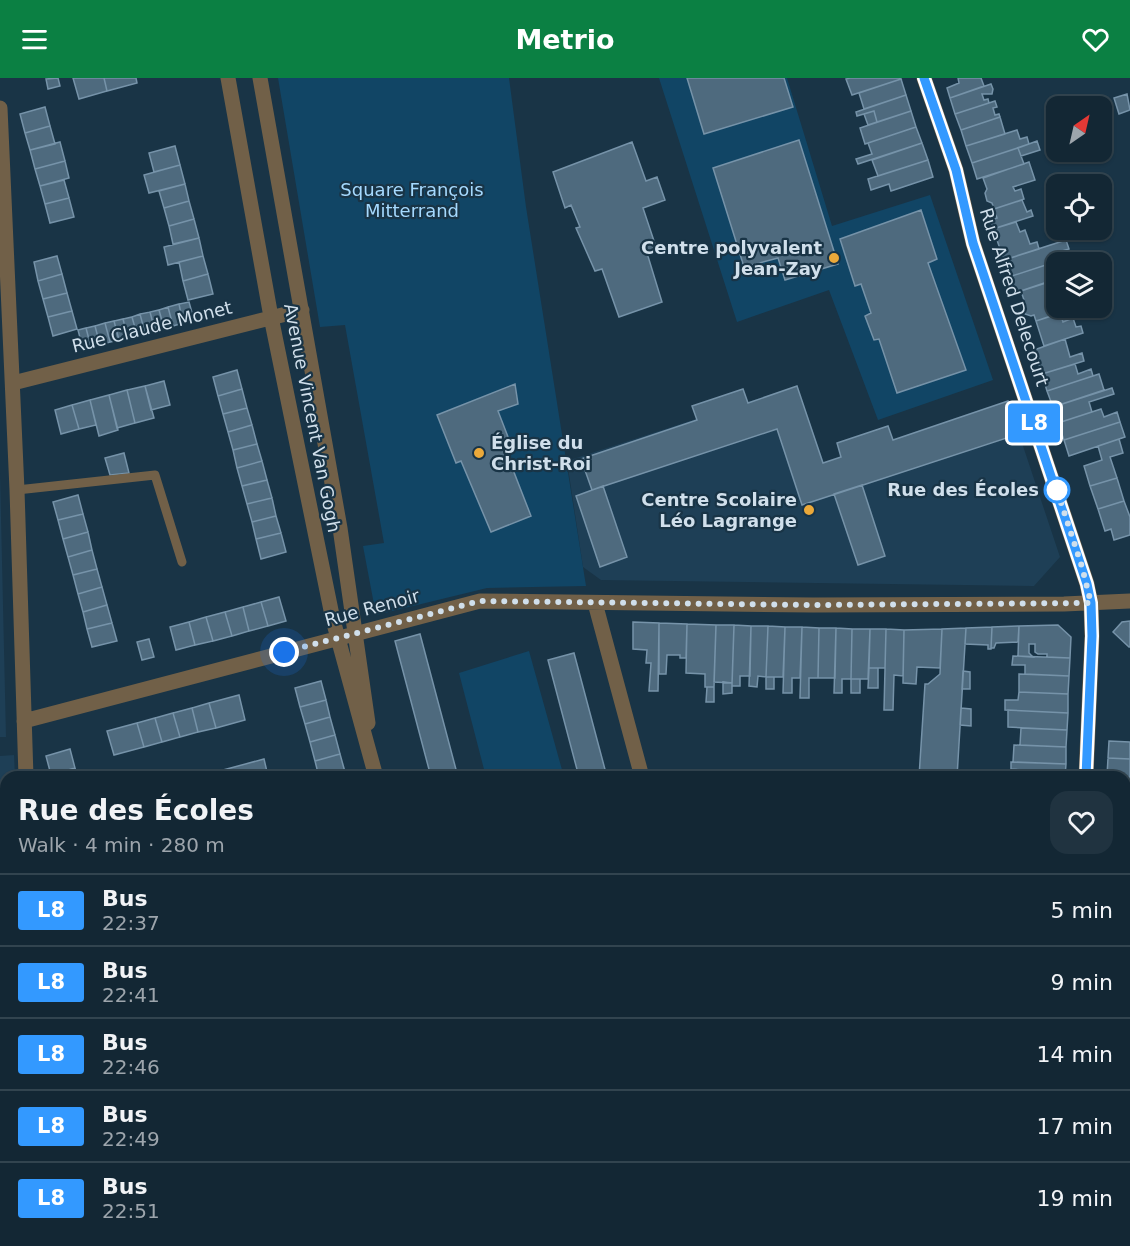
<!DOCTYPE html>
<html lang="en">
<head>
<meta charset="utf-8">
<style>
  :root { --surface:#132734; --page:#203340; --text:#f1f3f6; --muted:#9da5ac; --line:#32444f; --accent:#0b8043 }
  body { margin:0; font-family:"DejaVu Sans",sans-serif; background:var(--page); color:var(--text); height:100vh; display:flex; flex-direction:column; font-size:22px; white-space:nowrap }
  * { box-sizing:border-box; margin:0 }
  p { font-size:20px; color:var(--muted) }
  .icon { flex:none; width:33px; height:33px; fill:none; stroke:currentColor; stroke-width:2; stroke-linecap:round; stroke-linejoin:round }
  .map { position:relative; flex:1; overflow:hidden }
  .details { position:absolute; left:0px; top:693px; width:1131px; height:476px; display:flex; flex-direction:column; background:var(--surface); border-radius:18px 18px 0 0; box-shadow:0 2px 4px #0004,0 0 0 2px var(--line) }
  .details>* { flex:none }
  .badge { padding:0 12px; border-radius:4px; font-size:21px; line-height:39px }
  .needle { width:39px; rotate:34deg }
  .tools { position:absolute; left:1046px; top:18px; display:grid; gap:12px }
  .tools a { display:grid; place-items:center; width:66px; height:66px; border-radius:12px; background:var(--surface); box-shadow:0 2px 4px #0004,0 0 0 2px var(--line); font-size:30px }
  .you { position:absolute; width:30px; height:30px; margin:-15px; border:4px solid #fff; border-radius:50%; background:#1a73e8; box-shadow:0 0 0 9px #1a73e833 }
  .map>.badge { position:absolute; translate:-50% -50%; box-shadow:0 0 0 3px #fff }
  .round { display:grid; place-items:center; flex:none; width:63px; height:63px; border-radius:18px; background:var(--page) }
  .overview { display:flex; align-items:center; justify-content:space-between; height:102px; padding:0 18px }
  h1 { font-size:28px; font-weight:700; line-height:45px }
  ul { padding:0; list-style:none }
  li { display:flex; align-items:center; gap:18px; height:72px; padding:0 18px; border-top:2px solid var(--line) }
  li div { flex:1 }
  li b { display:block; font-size:22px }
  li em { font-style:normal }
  li .badge { min-width:66px; font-weight:700; text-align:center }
  header { display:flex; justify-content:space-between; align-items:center; height:78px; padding:0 18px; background:var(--accent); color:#fff; font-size:27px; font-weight:700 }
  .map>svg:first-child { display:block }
  .built { fill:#1e3f56 }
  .green { fill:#114565 }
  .building { fill:#4e6a7e; stroke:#7693a9; stroke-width:1.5 }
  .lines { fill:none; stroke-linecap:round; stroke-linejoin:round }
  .service { stroke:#716048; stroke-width:9 }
  .minor { stroke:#716048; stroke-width:15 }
  .line-casing { stroke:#fff; stroke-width:14 }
  .line { stroke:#39f; stroke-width:9 }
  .walk { stroke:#d0dfeb; stroke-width:6; stroke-dasharray:0 10.8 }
  .poi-dot { fill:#eba93a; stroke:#193446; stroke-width:2 }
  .stop-dot { fill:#fff; stroke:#39f; stroke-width:3 }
  .labels { text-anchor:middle; stroke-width:4.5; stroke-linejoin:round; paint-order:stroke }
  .park-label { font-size:18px; fill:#a5d9fe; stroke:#193446 }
  .poi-label { font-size:18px; font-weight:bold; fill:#d0dfeb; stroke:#193446; text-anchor:end }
  .street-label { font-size:18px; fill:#d0dfeb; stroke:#193446 }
  .stop-label { font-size:18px; font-weight:bold; fill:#d0dfeb; stroke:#193446; text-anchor:end }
</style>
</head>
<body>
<header><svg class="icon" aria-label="menu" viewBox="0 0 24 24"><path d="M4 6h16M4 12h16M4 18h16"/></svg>Metrio<svg class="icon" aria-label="heart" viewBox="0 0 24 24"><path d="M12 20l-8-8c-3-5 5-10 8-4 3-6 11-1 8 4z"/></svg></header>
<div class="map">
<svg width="1130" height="1168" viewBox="0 0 1130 1168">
  <rect width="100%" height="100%" fill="#193446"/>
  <path class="built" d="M797,308L824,385L1008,323L1060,479L1034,508L601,502L583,489L567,383Z
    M0,395L6,659H0Z
    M14,677L15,699H6V859L2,863H0V678Z"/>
  <path class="green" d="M278,0H509L526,129L586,508L487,510L376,537L363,468L384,465L345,247L320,249Z
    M659,0H787L832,148L930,117L993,302L878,342L829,212L737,244Z
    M529,573L564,699H486L459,595Z
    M606,1163H693L694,1168H607Z"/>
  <path class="building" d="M58,0L60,8L48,11L46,1Z
    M73,0H104L107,13L79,21Z
    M104,0H136L137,5L107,13Z
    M687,0H784L793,29L704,56Z
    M850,0H900L901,1L852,17L846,1Z
    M958,0H981L984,8L950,20L947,10L959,5Z
    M901,1L906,17L864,31L859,15Z
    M991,6L993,11L992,16H982L984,22L988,21L989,25L955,36L950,20Z
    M1127,16L1130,32L1119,36L1114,20Z
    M906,17L911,33L877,44L874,33L857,38L856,34Z
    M995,23L997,29L993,30L995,37L999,36L1000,39L961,52L955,36Z
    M45,29L50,48L25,55L20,36Z
    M874,33L877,44L868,47L864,36Z
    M911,33L916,49L865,66L860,50Z
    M1000,39L1005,56L966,68L961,52Z
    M50,48L55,66L30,72L25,55Z
    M916,49L922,65L858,86L856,81L872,76L868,65Z
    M1017,52L1020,61L1027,59L1029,66L972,85L966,68Z
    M799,62L838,186L785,202L778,180L744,189L713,90Z
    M1037,63L1040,72L1021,78L1018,70Z
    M60,64L65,83L35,91L30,72Z
    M632,64L646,103L657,99L665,122L643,130L657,172L647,175L662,224L619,239L602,191L595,193L576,150L580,149L571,127L565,130L553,94Z
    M922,65L928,82L878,98L872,82Z
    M175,68L180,87L154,94L149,75Z
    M1018,70L1024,86L977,101L972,85Z
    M928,82L933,99L891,113L889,106L871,112L868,101Z
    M65,83L69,100L40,108L35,91Z
    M1029,84L1035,102L1013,109L1015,113L1021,111L1024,121L994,131L992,125L987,123L985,115L987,111L983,100Z
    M180,87L185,106L149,115L144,97Z
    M64,102L69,120L45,126L40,108Z
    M185,106L189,123L164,130L159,113Z
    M69,120L74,139L50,145L45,126Z
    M1022,122L1027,134L1031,132L1033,138L993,151L991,142L997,140L994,131Z
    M189,123L194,141L169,148L164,130Z
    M921,132L937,181L928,185L966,292L897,315L879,261L874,262L865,238L871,235L861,206L855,208L840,161Z
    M194,141L199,160L173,166L169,148Z
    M1016,144L1020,154L1025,152L1030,166L1037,164L1039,171L1004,182L993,151Z
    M199,160L203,178L168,187L164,169Z
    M1066,162L1069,171L1055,175L1056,180L1059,179L1061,182L1009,199L1004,182Z
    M57,178L62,196L38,203L34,184Z
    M203,178L208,196L183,203L179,184Z
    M1061,182V184H1056V201L1015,215L1009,199Z
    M62,196L67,215L43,221L38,203Z
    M208,196L213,216L188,222L183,203Z
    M1049,204L1056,230H1063L1064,234L1036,243L1034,237L1031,238L1025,236L1023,229L1025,225L1021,213Z
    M67,215L72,233L48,239L43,221Z
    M189,224L194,242L183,245L179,226Z
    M179,226L183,245L173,248L168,229Z
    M168,229L173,248L164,250L159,232Z
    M159,232L164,250L155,253L150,234Z
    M1070,232L1073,240L1063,244L1060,235Z
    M72,233L77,251L53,258L48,239Z
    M150,234L155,253L145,255L140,236Z
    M1060,235L1063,244L1073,240L1076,249L1081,248L1083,255L1044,268L1036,243Z
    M140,236L145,255L137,257L132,239Z
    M132,239L137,257L128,260L123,241Z
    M123,241L128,260L119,262L114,243Z
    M114,243L119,262L110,264L105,245Z
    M105,245L110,264L100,267L95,248Z
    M95,248L100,267L91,269L86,250Z
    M86,250L91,269L83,271L78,252Z
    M1065,261L1070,279L1082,275L1084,283L1042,296L1034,272Z
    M1075,286L1078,296L1091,291L1093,298L1047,313L1042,296Z
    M237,292L242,311L218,318L213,299Z
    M1099,296L1104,312L1053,329L1047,313Z
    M164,303L170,327L151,332L145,308Z
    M515,306L518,326L498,333L510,364L503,366L531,438L491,454L461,383L456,385L437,337Z
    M145,308L154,340L135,345L127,312Z
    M797,308L823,385L841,379L837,365L888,348L893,362L1008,323L1019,356L802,427L777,351L592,412L581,381L697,342L692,328L743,311L748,325Z
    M1112,310L1114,316L1089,324L1092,334L1058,345L1053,329Z
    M242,311L247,330L223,336L218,318Z
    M127,312L135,345L117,350L109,317Z
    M109,317L118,352L99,358L90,322Z
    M90,322L96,347L79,351L72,327Z
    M72,327L79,351L61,356L55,332Z
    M247,330L252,347L228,354L223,336Z
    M1101,331L1104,339L1117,334L1120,344L1064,362L1058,345Z
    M1120,344L1125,359L1069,378L1064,362Z
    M252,347L257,366L233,372L228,354Z
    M1119,361L1123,375L1110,379L1117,400L1090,408L1084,388L1102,382L1098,368Z
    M257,366L262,383L237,390L233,372Z
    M124,375L129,395L110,397L105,380Z
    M262,383L267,402L242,408L237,390Z
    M1117,400L1124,423L1098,431L1090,408Z
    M267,402L272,420L247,426L242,408Z
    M862,407L885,478L858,487L834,416Z
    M603,408L627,479L600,489L576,418Z
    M78,417L83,436L58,442L53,424Z
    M272,420L276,438L252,444L247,426Z
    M1124,423L1130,439V457L1114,462L1111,451L1105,453L1098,431Z
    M83,436L88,454L63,461L58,442Z
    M276,438L281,455L256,461L252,444Z
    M88,454L92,472L68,479L63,461Z
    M281,455L286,474L261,481L256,461Z
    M92,472L97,491L73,497L68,479Z
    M97,491L102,509L78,516L73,497Z
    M102,509L107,527L83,534L78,516Z
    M279,519L286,543L268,548L261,524Z
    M261,524L268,548L249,553L243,529Z
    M107,527L112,545L87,551L83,534Z
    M243,529L249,553L232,558L225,534Z
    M225,534L232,558L213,563L206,539Z
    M206,539L213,563L195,567L189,544Z
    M1130,543V569H1129L1113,554L1122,544Z
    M189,544L195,567L176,572L170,549Z
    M633,544L659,545L658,613H649L651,585H646L647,572L633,571Z
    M112,545L117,563L92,569L87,551Z
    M659,545L687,546L686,580H680V577H667L666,596H659Z
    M687,546L716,547L714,609H705V596L686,595Z
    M716,547H734L732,605L714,604Z
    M734,547L751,548L750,598H740V608H732Z
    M1058,547L1071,559L1070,580L1047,579V576H1038L1035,574V566H1029V575L1033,579L1018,578L1019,548Z
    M751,548H768L766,599L758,598L757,609L749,608Z
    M768,548L785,549L783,599H766Z
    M1019,548L1018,564L996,565L994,570H991L992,549Z
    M785,549H802L800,600H792V615H783Z
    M802,549L819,550L818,600H809V620H800Z
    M992,549L991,571H988V567L965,566L966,550Z
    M819,550H836L835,600H818Z
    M836,550L852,551L851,601H842V615H834Z
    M966,550L957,699H919L925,606H928L940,596L942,551Z
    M852,551H870L868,601H851Z
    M870,551H886L885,590H869Z
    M886,551L904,552L903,598L894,597L893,632H884Z
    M942,551L940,590L917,589L916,606L903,605L904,552Z
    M420,556L458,699H431L395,563Z
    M149,561L154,579L142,582L137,564Z
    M574,575L607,699H579L548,582Z
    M1013,578L1070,580L1069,598L1025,596V587H1012Z
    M869,590H878V610H868Z
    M963,593L970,594V611H962Z
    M1019,596L1069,598L1068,616L1019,614Z
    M766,599H774V611H766Z
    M851,601H860V615H851Z
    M321,603L326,622L300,629L295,610Z
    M723,604L732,605V615L723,616Z
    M707,609H714V624H706Z
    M1019,614L1068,616V635L1005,632V622H1018Z
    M239,617L245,642L216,650L209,625Z
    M326,622L330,639L305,646L300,629Z
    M209,625L216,650L198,654L192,630Z
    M192,630L198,654L180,659L173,635Z
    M961,630L971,631V648L960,647Z
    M1008,632L1068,635L1067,652L1008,649Z
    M173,635L180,659L162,664L155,640Z
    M330,639L335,657L310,664L305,646Z
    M155,640L162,664L144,669L137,645Z
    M137,645L144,669L114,677L107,653Z
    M1021,650L1067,652L1066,669L1020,667Z
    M335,657L340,676L315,683L310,664Z
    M1109,663L1130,664V681L1108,680Z
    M1014,667L1066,669V686L1013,684Z
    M70,671L75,690L51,697L46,678Z
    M340,676L345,694L319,699L315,683Z
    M1108,680L1130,681V699L1107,698Z
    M264,681L268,698L265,699H197Z
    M1011,684L1066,686L1065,699H1023V692L1011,691Z
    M75,690L78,699H52L51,697Z
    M1107,698L1130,699V716H1125V699Z
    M1125,749H1130V767H1125Z
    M0,764H6V815L0,816Z
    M1125,887H1130V914H1125Z
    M1125,932H1130V954H1125Z
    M1,944L6,945V971L0,970Z
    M0,1134L6,1135V1162H171L204,1168H0Z
    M1125,1159H1130V1165H1125L1124,1168H1087V1162H1125Z
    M520,1162H582L583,1167L500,1168Z"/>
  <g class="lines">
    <path class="service" d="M17,412L155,397L182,484"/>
    <path class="minor" d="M228,0L271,239L333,542L376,699
      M260,0L340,450L368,645
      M924,0L956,92L973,165L1087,506L1091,526L1092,558L1086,699
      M0,30L17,412L26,699
      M13,305L302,232
      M595,525L642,699
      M24,643L480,523L813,527L1064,526L1130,523
      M0,878H6
      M369,1162L370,1168
      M922,1162L1068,1168
      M400,1168L405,1162"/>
  </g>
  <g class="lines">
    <g class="line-casing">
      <path id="line" d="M924,0L956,92L973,165L1087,506L1091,525L1092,558L1086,699"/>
    </g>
    <use href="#line" class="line"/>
    <path class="walk" d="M284,574L480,523L813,527L1091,525L1082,489L1055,406L1057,412"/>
  </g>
  <g class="poi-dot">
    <circle cx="834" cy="180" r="6"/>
    <circle cx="479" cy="375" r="6"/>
    <circle cx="809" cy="432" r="6"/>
  </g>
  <circle class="stop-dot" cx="1057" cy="412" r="12"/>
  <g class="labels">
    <g class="park-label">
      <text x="412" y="118">Square François<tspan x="412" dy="21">Mitterrand</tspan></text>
    </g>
    <g class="poi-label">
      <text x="822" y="176">Centre polyvalent<tspan x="822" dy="21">Jean-Zay</tspan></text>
      <text x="491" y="371" text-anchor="start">Église du<tspan x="491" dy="21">Christ-Roi</tspan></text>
      <text x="797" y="428">Centre Scolaire<tspan x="797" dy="21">Léo Lagrange</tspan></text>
    </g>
    <g class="street-label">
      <text transform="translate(1014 219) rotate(72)" y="6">Rue Alfred Delecourt</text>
      <text transform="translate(152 249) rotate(-14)" y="6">Rue Claude Monet</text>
      <text transform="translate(312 340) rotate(79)" y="6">Avenue Vincent Van Gogh</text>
      <text transform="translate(372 530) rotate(-15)" y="6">Rue Renoir</text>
    </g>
    <g class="stop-label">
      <text x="1039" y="418">Rue des Écoles</text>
    </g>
  </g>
</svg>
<div class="tools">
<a><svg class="needle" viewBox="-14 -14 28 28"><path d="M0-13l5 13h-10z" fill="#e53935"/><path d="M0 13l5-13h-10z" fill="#9da5ac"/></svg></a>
<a><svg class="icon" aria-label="locate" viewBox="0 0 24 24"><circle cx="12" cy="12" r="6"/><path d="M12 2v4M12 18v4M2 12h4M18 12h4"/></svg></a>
<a><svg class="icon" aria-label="layers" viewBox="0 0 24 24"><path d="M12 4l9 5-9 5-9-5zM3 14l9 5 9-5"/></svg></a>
</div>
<div class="you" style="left:284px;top:574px"></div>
<b class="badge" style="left:1034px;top:345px;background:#39f;color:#fff">L8</b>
<section class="details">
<div class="overview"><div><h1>Rue des Écoles</h1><p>Walk · 4 min · 280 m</p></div><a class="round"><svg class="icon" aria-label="heart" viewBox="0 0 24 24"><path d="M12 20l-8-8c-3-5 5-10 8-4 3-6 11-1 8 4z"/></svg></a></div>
<ul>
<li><span class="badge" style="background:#39f;color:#fff">L8</span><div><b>Bus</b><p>22:37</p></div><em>5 min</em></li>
<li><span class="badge" style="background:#39f;color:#fff">L8</span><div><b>Bus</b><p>22:41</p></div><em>9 min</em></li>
<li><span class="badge" style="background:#39f;color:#fff">L8</span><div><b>Bus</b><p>22:46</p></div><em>14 min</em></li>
<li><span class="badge" style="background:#39f;color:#fff">L8</span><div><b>Bus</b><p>22:49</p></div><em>17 min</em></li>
<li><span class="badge" style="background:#39f;color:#fff">L8</span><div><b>Bus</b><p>22:51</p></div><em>19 min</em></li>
</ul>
</section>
</div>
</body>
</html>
